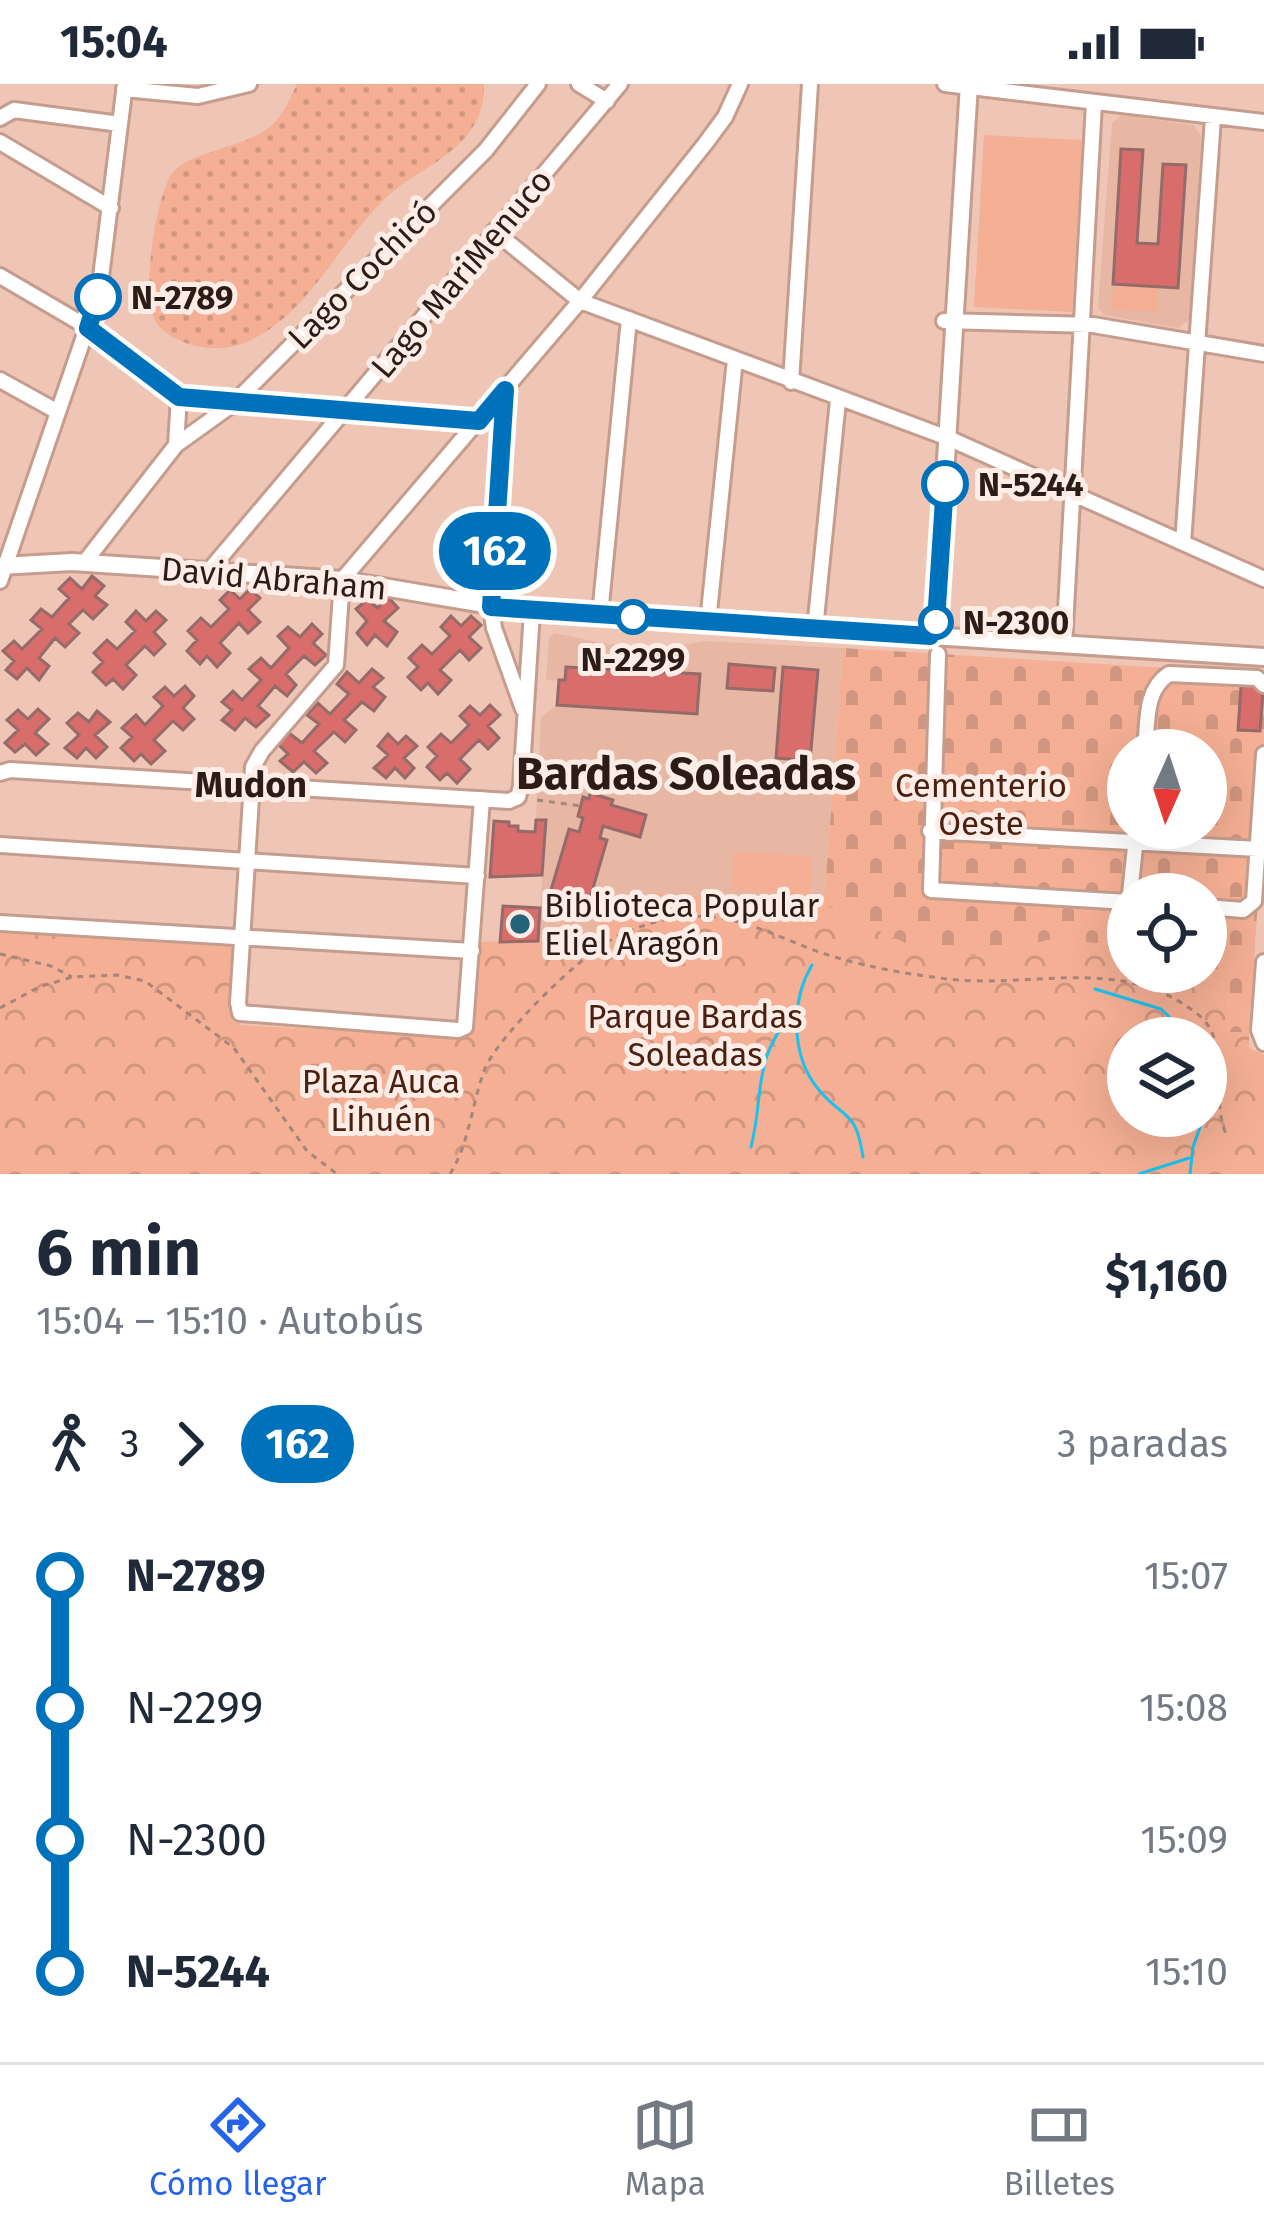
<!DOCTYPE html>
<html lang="es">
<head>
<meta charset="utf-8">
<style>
  :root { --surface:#fff; --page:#f2f2f3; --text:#1f2937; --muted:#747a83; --line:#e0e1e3; --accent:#2563eb }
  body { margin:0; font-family:"Fira Sans",sans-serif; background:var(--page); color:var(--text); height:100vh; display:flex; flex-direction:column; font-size:45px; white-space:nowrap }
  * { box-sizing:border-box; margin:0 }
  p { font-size:39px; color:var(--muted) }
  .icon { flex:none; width:66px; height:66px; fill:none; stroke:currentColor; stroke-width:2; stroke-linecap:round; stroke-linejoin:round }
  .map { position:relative; height:1090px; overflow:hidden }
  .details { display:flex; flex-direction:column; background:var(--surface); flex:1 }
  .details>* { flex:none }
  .badge { padding:0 24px; border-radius:39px; font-size:42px; line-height:78px }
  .needle { width:78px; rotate:183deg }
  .buttons { position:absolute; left:1107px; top:645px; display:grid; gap:24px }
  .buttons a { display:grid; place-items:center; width:120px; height:120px; border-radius:50%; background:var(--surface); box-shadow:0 12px 48px #0002; font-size:60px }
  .map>.badge { position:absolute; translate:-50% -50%; box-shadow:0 0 0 6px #fff }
  .legs { display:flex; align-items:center; gap:18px; height:132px; padding:0 36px; font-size:39px }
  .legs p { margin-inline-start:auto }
  .summary { display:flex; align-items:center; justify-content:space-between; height:204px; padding:0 36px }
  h1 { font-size:66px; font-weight:700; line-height:90px }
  ul { padding:0 36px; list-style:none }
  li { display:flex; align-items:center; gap:42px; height:132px; font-size:45px }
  li i { display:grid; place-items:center; width:18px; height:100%; margin:0 15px; background:currentColor }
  li i::after { content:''; width:30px; height:30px; margin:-15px; border:9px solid; border-radius:50%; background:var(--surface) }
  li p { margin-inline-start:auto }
  li:first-child i { background:linear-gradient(#0000 50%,currentColor 0) }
  li:last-child i { background:linear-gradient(currentColor 50%,#0000 0) }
  .status { display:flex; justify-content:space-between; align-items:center; height:84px; padding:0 60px; background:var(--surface); direction:ltr }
  .status svg { height:33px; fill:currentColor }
  .menu { display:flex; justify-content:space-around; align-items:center; height:168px; border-top:3px solid var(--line); background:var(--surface); font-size:33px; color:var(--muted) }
  .menu a { display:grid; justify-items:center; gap:6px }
  .menu .active { color:var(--accent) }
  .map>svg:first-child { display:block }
  .built { fill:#e7b7a4 }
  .grass { fill:url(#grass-dots) }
  .cemetery { fill:url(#cemetery-stones); fill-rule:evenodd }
  .park { fill:url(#park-crowns); fill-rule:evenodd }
  .garden { fill:#f4af94 }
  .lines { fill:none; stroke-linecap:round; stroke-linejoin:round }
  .stream { stroke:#1cc1ec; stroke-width:3 }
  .building { fill:#d86d6b; stroke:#946b69; stroke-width:3 }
  .minor-casing { stroke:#c59d8e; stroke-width:20 }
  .major-casing { stroke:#c59d8e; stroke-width:22 }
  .path { stroke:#a6867a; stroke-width:3; stroke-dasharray:6 6; stroke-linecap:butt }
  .minor { stroke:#fff; stroke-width:14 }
  .major { stroke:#fff; stroke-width:16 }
  .line-1-casing { stroke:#fff; stroke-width:27 }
  .line-1 { stroke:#0072bc; stroke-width:18 }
  .stop-1-dot { fill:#fff; stroke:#0072bc; stroke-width:6 }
  .poi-dot { fill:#236478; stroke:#feece6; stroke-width:4.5 }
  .labels { text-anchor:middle; stroke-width:10; stroke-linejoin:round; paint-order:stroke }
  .street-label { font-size:33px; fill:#2b1c16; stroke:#feece6 }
  .stop-label { font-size:33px; font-weight:bold; fill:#2b1c16; stroke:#feece6; text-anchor:start }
  .park-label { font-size:33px; fill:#492111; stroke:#feece6 }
  .poi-label { font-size:33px; fill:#2b1c16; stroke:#feece6; text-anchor:start }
  .neighbourhood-label { font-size:36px; font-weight:bold; fill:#2b1c16; stroke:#feece6 }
  .district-label { font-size:45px; font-weight:bold; fill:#2b1c16; stroke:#feece6 }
</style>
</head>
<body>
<div class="status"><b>15:04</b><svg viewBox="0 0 49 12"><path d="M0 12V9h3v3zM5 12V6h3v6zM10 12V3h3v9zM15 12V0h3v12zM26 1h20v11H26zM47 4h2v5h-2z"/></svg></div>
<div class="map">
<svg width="1264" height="1090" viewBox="0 0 1264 1090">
  <defs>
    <pattern id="grass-dots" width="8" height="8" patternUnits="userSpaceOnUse" patternTransform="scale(3)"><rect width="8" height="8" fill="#f4af94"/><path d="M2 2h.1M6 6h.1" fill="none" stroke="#d1967f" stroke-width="1.8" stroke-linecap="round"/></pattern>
    <pattern id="cemetery-stones" width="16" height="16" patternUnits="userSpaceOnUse" patternTransform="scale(3)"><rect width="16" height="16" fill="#f4af94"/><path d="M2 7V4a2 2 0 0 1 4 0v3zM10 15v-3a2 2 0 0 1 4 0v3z" fill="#d1967f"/></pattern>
    <pattern id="park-crowns" width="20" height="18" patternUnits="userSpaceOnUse" patternTransform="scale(3)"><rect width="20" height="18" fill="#f4af94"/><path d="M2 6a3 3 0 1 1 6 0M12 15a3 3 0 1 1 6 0" fill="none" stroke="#d1967f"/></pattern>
  </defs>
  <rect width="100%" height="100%" fill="#efc5b5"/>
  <path class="built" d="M1122,31L1194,41L1201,52L1190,235L1179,244L1104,231L1098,223L1112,39Z
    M554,549L607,560L674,563L702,557L843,564L824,821L659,809L591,855L538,857L546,737L536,736L541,633L557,621L559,597L546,596L549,554Z"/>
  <path class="grass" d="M297,0H484C485,22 477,41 462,57C440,80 411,91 389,111C339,156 308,234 244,259C222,268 193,265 173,253C166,249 158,243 154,234C142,206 155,118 171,91C185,67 249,65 274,39C284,30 291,12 297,0Z"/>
  <path class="cemetery" d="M843,564L1264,590V728L1249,949L1230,948L1228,905L1202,888H1206V810H1128V861L1048,856L985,874L905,859L824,821ZM1128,666H1206V744H1128Z"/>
  <path class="park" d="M659,809L824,821L905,859L985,874L1047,856L1128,861V888H1202L1228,905L1230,948L1249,949V964L1264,971V1090H0V844L228,859L232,865L230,928L241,941L465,954L473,945L478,858L590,855L606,829ZM1128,954H1206V1032H1128Z"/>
  <path class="garden" d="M984,51L1082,56L1072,228L974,223Z
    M1113,200L1158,203L1157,228L1112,225Z
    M734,767L812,772L810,811L732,806Z"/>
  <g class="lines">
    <path class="stream" d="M812,881C791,916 790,972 819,1006C844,1036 856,1025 863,1073
      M1095,905L1161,925L1191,954
      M751,1063C765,1007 751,976 795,926
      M1139,1090L1189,1074
      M1190,1090L1193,1063L1204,1032"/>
  </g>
  <path class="building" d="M1121,65L1143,66L1137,159L1158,160L1163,80L1186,81L1178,204L1113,200Z
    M92,492L104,502L95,512L107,521L93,535L83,526L69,540L79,549L65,563L55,554L39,574L49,582L39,596L27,584L17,595L6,586L14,577L3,567L14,557L22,565L42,545L31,536L41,525L52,533L69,514L59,505L70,494L82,505Z
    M250,505L260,514L248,526L260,538L248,549L239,539L220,559L230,569L217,583L207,572L200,580L187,567L197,556L188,547L201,534L211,543L229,525L220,516L230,506L240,515Z
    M387,512L398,524L384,537L397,548L387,562L375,551L367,561L357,549L367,537L356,525L367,516L378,524Z
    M136,527L146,537L156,527L166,536L154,548L165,560L154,571L145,562L126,581L136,591L123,605L113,595L106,601L93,588L103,578L94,569L107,556L117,565L135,547L126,538Z
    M451,532L461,542L471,532L481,541L469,553L481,564L469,576L460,566L440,586L451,596L438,610L428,599L421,606L408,593L418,583L409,574L422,561L432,570L450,552L441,543Z
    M312,540L322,550L313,559L326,571L315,581L304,572L286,590L296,601L287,612L275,602L258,622L269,631L256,643L245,634L235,646L222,636L232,626L222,618L233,607L242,616L261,596L249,585L261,574L271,584L289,564L278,552L288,543L300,553Z
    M729,580L775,584L773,607L727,604Z
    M566,583L700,590L697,630L557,621L559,596H565Z
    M783,583L818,586L810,677L776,674Z
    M372,585L383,594L373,603L385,613L374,627L362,618L344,636L356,646L345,658L334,648L314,667L327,679L316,689L304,678L293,688L280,677L288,670L277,659L289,649L302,659L319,640L307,631L318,619L330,630L349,610L337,600L347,588L359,599Z
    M185,602L194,612L183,624L194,635L183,646L173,637L154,656L165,667L151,680L141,670L134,677L121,664L132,653L122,644L136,631L145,641L163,622L154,613L165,603L174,612Z
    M1241,602H1257L1263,609L1260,647L1238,646Z
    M490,621L500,631L488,642L499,654L488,665L479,656L460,675L470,685L457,699L447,689L440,696L427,683L437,672L428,663L441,650L451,659L469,641L460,632L470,622L480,631Z
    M38,625L49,635L35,649L48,660L36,671L25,660L15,668L5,659L18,646L7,636L18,626L28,635Z
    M97,627L110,638L95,651L107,663L96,674L86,664L77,674L65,664L79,651L67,639L78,629L89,638Z
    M388,650L398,660L406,652L417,662L404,674L414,684L405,694L395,684L386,694L374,684L388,671L378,662Z
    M590,709L613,716L611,721L646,731L640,753L603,742L600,754L607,756L586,828L548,816L569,745L579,748L583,734L578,732L583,713L589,715Z
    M536,736H546L542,791L490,793L494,737L509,738V742H518V747L535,748Z
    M503,822L540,824L538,857L500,858Z"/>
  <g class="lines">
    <g class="minor-casing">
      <path id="minor" d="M579,0L607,17
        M945,0L1264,38
        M124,5L198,12L249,0
        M0,34L14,26L120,40
        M0,58L111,124
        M494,147L580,217L948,354L1264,495
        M0,192L89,244L179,313L479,337
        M944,237L1093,241L1264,270
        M0,296L58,328
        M791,298L810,0
        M505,306L491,523L494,544L523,625
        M176,361L179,313
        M1183,459L1213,34
        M84,479L176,361L233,320L486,66L538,0
        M208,488L620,0
        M0,497L99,209L125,0
        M600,531L629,235
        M708,538L735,275
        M815,545L838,316
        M1064,561L1094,19
        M938,570L931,806L1128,818
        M1145,666C1148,639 1144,606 1169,590L1257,594L1264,601
        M0,689L10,686L509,717L518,713L521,702L532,527
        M482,715L465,943L458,946L240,929L238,919L253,683L262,667L336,581L342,496L580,217L705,60L725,33L740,0
        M930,747L1258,765
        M0,761L477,792
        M1130,810L1137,744
        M1206,823L1243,826L1254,817L1264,670
        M0,839L472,867
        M1264,878L1259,946L1264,959"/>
    </g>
    <g class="major-casing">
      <path id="major" d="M0,482L72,478L342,496L519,526L1264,573
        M930,552L936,538L969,0"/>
    </g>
    <path class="path" d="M537,716L581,722
      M0,870L51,882L72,893
      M0,924L39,903L72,893L117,891L145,897L234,964L307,1067L337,1090
      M450,1090C469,1060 472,1020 484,987C495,955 578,874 609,857C639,840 678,829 713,833C751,837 789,858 825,870C862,882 901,889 940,894C1029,907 1117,869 1195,928C1236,958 1207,1014 1228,1054"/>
    <use href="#minor" class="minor"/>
    <use href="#major" class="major"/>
  </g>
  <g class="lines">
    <g class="line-1-casing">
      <path id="line-1" d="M98,213L88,244L179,313L479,337L505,306L491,523L930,552L936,538L945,400"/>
    </g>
    <use href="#line-1" class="line-1"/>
  </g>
  <g class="stop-1-dot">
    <circle cx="98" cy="213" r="21"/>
    <circle cx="945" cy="400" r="21"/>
    <circle cx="633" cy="533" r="15"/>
    <circle cx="936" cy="538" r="15"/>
  </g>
  <circle class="poi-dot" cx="520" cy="840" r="12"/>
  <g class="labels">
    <g class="street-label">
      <text transform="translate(461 189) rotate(-50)" y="12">Lago MariMenuco</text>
      <text transform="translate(362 190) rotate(-45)" y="12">Lago Cochicó</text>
      <text transform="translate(274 494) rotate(5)" y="12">David Abraham</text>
    </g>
    <g class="stop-label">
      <text x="131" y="225">N-2789</text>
      <text x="978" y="412">N-5244</text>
      <text x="963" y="550">N-2300</text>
      <text x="633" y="587" text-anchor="middle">N-2299</text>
    </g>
    <g class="park-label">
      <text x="981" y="713">Cementerio<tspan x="981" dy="38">Oeste</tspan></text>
      <text x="695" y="944">Parque Bardas<tspan x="695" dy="38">Soleadas</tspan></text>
      <text x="381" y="1009">Plaza Auca<tspan x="381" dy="38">Lihuén</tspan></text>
    </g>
    <g class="poi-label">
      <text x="544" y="833">Biblioteca Popular<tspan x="544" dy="38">Eliel Aragón</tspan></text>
    </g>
    <g class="neighbourhood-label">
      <text x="251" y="713">Mudon</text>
    </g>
    <g class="district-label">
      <text x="686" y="705">Bardas Soleadas</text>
    </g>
  </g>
</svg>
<div class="buttons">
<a><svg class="needle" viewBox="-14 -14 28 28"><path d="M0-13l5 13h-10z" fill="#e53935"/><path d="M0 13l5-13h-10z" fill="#747a83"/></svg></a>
<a><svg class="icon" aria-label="locate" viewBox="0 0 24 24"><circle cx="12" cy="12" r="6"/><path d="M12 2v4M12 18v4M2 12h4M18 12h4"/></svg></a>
<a><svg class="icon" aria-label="layers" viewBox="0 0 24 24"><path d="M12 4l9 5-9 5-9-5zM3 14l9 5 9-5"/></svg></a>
</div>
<b class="badge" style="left:495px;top:467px;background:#0072bc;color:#fff">162</b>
</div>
<section class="details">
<div class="summary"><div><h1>6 min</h1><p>15:04 – 15:10 · Autobús</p></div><b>$1,160</b></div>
<div class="legs"><svg class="icon" aria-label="walk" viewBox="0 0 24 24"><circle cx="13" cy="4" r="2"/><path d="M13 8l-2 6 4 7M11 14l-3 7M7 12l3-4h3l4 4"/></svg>3<svg class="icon" aria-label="forward" viewBox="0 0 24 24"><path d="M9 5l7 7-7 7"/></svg><b class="badge" style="background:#0072bc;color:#fff">162</b><p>3 paradas</p></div>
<ul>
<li><i style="color:#0072bc"></i><b>N-2789</b><p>15:07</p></li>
<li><i style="color:#0072bc"></i><span>N-2299</span><p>15:08</p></li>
<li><i style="color:#0072bc"></i><span>N-2300</span><p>15:09</p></li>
<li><i style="color:#0072bc"></i><b>N-5244</b><p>15:10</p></li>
</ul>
</section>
<nav class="menu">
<a class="active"><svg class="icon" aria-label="directions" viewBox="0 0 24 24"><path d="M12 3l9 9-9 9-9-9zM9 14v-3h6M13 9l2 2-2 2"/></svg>Cómo llegar</a>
<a><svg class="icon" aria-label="map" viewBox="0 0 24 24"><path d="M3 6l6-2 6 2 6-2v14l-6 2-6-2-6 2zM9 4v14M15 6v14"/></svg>Mapa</a>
<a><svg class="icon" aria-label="tickets" viewBox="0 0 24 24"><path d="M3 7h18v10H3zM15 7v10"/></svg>Billetes</a>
</nav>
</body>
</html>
